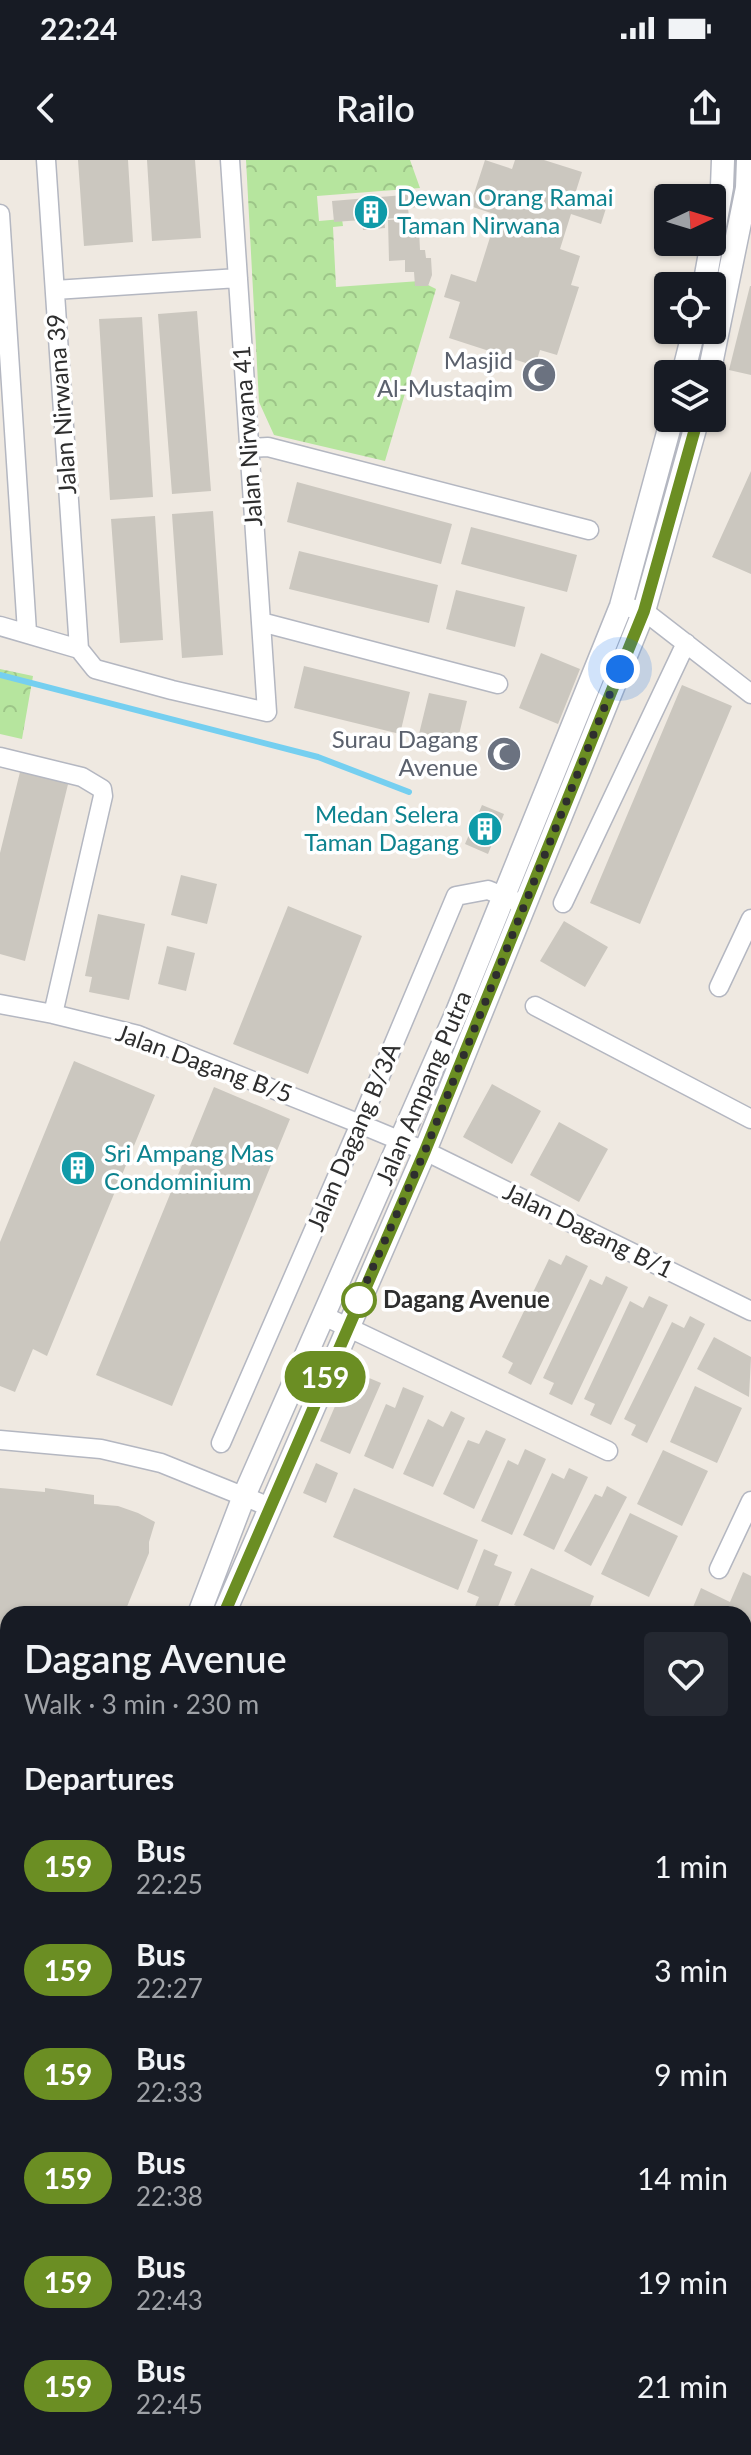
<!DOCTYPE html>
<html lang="en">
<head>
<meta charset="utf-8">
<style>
  :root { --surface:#171b24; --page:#242831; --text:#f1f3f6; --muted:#9ea1a6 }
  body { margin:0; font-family:Lato,sans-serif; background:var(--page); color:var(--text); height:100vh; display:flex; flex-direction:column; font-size:30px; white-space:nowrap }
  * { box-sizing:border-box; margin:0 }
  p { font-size:26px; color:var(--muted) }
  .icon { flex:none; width:44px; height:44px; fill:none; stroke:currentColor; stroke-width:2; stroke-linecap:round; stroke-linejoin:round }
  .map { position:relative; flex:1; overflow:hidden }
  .side { position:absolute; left:0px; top:1446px; width:752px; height:850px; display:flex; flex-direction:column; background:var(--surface); border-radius:24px 24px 0 0; box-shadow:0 2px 6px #0004 }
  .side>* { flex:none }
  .badge { padding:0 16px; border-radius:26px; font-size:28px; line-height:52px }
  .needle { width:52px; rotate:86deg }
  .controls { position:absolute; left:654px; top:24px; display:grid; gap:16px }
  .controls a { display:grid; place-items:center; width:72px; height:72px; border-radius:8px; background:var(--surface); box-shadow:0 2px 6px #0004; font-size:40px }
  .you { position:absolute; width:40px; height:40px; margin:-20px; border:6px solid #fff; border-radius:50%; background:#1a73e8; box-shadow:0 0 0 12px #1a73e833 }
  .map>.badge { position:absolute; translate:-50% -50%; box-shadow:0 0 0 4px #fff }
  h2 { padding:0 24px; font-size:30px; line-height:72px }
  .round { display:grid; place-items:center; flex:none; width:84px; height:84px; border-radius:8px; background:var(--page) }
  .headline { display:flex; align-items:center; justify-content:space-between; height:136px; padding:0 24px }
  h1 { font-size:38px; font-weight:600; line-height:60px }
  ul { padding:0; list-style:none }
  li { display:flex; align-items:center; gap:24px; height:104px; padding:0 24px }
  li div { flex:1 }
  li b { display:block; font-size:30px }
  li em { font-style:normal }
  li .badge { min-width:88px; font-weight:700; text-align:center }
  .status { display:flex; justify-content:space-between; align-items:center; height:56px; padding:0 40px; background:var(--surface); direction:ltr }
  .status svg { height:22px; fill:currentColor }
  header { display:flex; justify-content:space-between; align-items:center; height:104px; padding:0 24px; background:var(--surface); font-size:36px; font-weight:600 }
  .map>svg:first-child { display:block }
  .park { fill:url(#park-crowns) }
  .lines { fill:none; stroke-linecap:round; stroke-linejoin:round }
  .stream { stroke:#75cff0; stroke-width:6 }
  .building { fill:#cbc7bf }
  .minor-casing { stroke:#b4b7c1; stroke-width:21 }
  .tertiary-casing { stroke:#b4b7c1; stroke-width:25 }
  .secondary-casing { stroke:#b4b7c1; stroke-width:29 }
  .minor { stroke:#fff; stroke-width:18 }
  .tertiary { stroke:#fff; stroke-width:22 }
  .secondary { stroke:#fff; stroke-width:26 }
  .line-casing { stroke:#fff; stroke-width:18 }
  .line { stroke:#6b8e23; stroke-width:12 }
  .walk { stroke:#2e2e2e; stroke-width:8; stroke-dasharray:0 14.4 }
  .stop-dot { fill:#fff; stroke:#6b8e23; stroke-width:4 }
  .labels { text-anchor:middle; stroke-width:7; stroke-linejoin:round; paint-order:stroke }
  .culture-label { font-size:24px; fill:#0d838f; stroke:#fff; text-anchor:start }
  .worship-label { font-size:24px; fill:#5b616d; stroke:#fff; text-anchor:end }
  .street-label { font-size:24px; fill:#2e2e2e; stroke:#fff }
  .stop-label { font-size:24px; font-weight:bold; fill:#2e2e2e; stroke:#fff; text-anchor:start }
</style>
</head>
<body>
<div class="status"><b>22:24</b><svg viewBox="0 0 49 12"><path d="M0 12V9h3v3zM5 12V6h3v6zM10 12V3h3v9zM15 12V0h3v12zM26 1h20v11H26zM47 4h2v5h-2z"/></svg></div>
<header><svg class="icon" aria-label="back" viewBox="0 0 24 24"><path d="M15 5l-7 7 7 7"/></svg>Railo<svg class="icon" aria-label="share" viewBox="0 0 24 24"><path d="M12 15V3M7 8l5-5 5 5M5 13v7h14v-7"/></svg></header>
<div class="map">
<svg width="751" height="2295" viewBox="0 0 751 2295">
  <defs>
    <pattern id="park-crowns" width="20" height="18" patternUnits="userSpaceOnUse" patternTransform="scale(2)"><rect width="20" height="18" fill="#b6e59e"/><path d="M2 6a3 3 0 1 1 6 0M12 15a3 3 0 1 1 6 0" fill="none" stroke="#9dc588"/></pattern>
  </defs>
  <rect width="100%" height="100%" fill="#efe9e1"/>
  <path class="park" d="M246,0H410L420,28L317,36L319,61L342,59L343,66L333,67L336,127L420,121L436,129L385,301L274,275L259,242Z
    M0,509L33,516L22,579L0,574Z
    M8,2118V2288H89L90,2295H0V2119Z
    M744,2256L751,2258V2295H483L485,2288H744Z"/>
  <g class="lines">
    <path class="stream" d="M0,515L318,597L409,632"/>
  </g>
  <path class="building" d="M78,0H128L133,82L84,86Z
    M147,0H195L201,78L152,81Z
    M485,0L512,9L515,0H544L582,12L576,31L608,42L601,64L571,54L560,89L580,96L571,125L579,127L557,195L540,190L535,206L449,178L460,142L444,137L451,114L476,122L497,55L470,46Z
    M416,34L417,47L408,48L409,57L384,59L385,68L363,70L362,60L334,62L332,41Z
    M409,59V67L414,66L419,70L420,90H425L426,98H431L432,115L428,126H415L414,112H405V100L389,101L388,60Z
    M750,126H751V215L729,210Z
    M197,151L211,331L172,334L158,154Z
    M142,157L153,337L110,340L99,159Z
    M751,311V414L712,397Z
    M297,322L452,364L441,404L287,362Z
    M213,351L223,495L182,498L172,354Z
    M155,356L163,480L120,483L111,359Z
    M471,367L577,395L567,432L461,404Z
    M299,391L438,425L429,463L289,429Z
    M456,430L525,447L515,487L446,469Z
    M541,493L580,509L558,564L519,548Z
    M304,506L410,532L400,574L294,548Z
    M682,525L732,546L640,764L590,743Z
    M429,533L467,541L457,583L419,574Z
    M22,604L70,616L25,801L0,794V693Z
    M482,645L504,654L488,694L465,684Z
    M181,715L217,724L207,764L171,755Z
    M288,746L362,776L308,914L233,884Z
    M98,754L145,764L129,840L89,832L92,817L85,816Z
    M564,761L608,787L585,827L540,801Z
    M167,786L195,793L186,831L158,824Z
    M74,901L155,935L47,1196L33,1189L15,1232L0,1226V1082Z
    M492,924L541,951L512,1004L463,977Z
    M214,927L290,959L172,1246L96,1215Z
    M559,962L608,989L579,1042L530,1015Z
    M566,1095L588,1106L531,1225L508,1213L513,1203L502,1197L549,1099L561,1105Z
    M606,1116L628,1127L572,1245L549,1234L554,1223L543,1218L590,1119L602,1125Z
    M649,1136L668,1145L611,1265L590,1255L595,1244L584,1239L630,1141L643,1148Z
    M690,1156L705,1164L647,1283L631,1275L636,1265L624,1259L672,1162L684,1168Z
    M714,1177L751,1197L749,1237L697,1209Z
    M362,1215L381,1223L350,1294L320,1281L345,1223L356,1228Z
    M695,1226L742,1248L717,1303L670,1282Z
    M403,1227L424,1236L393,1309L364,1296L386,1244L395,1248Z
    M451,1251L465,1258L433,1327L403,1314L428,1259L443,1267Z
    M486,1270L506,1279L474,1349L443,1334L468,1280L479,1284Z
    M525,1289L546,1299L512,1375L481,1361L508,1300L518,1305Z
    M663,1290L708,1311L682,1366L637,1344Z
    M316,1303L338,1313L326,1343L303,1333Z
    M569,1308L588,1317L554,1390L523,1375L552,1313L564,1319Z
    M607,1326L627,1337L591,1406L564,1391L595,1334L602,1337Z
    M0,1328L45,1332V1328L94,1335V1344L118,1346L138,1353L155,1362L149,1382V1393L124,1454H8V1525L0,1523Z
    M354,1328L478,1380L458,1430L333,1377Z
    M630,1353L678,1376L649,1437L601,1414Z
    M484,1389L498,1395L494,1405L512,1412L495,1454H486L474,1449L479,1437L467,1432Z
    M531,1408L594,1436L587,1454H535L514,1445Z
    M743,1412L751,1416V1479L744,1476V1454H696L691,1452L701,1428L730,1442Z
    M0,1576L8,1577V1654H0Z
    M8,1902V1981H6L1,1903Z
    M744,1976L751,1977V2007L744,2005Z
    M744,2026L751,2028V2058L744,2057Z
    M744,2148L751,2150V2238L744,2236Z
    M104,2288H151V2290L104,2293Z
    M348,2288H379L376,2295H346Z
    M398,2288H429L427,2295H395Z"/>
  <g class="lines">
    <g class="minor-casing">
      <path id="minor" d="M46,0L79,489
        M0,54L27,472
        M55,130L238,118
        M249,288L268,287L589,370
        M621,446L644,451L751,534
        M261,462L498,524
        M0,466L79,489
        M79,489L95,509L172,530L267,552L230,0
        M0,597L82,617L102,629L103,636L53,854
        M563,743L686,483
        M719,827L751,759
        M0,844L53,854L138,875L360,964L425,991L751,1151
        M535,846L751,959
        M324,1156L608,1291
        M0,1280L101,1289L161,1303L270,1347
        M221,1283L360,964L456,736L488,730L515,741
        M719,1409L751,1341
        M0,1559L8,1560
        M744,1671L751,1651
        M0,1673L8,1674
        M744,1751L751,1753
        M744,1944L751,1946
        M744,2097L751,2098
        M309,2295L311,2288
        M462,2295L465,2288"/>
    </g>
    <g class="tertiary-casing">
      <path id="tertiary" d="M704,126L722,27L723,0
        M683,214L694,170
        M709,214L747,28L748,0
        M199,1454L244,1336L457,852L621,446L672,258
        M224,1454L425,991L644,451L698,258
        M265,2295L267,2288"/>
    </g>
    <g class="secondary-casing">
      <path id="secondary" d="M0,1736H8
        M0,1771H8
        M744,1829L751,1831
        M744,1866L751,1868"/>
    </g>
    <use href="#minor" class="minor"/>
    <use href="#tertiary" class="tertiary"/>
    <use href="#secondary" class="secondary"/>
  </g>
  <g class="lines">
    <g class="line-casing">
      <path id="line" d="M224,1454L425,991L644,451L698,258"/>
    </g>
    <use href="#line" class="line"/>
    <path class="walk" d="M359,1140L357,1143L425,991L620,509"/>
  </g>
  <defs>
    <g id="building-disc" transform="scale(1.8)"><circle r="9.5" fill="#0f9aa8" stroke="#fff"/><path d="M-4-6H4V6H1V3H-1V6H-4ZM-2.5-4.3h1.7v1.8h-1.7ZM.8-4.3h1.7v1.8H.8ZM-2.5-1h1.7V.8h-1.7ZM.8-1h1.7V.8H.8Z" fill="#fff"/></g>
    <g id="mosque-disc" transform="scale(1.8)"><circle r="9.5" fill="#6b7280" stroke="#fff"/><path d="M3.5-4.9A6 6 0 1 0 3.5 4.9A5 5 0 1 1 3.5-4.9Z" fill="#fff"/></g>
  </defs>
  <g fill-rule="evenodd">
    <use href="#building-disc" x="371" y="52"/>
    <use href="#mosque-disc" x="539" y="215"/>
    <use href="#mosque-disc" x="504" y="594"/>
    <use href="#building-disc" x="485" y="669"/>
    <use href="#building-disc" x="78" y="1008"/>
  </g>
  <circle class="stop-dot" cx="359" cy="1140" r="16"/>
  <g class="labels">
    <g class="culture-label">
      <text x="397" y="46">Dewan Orang Ramai<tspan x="397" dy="28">Taman Nirwana</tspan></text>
      <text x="459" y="663" text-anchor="end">Medan Selera<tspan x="459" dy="28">Taman Dagang</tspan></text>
      <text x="104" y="1002">Sri Ampang Mas<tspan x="104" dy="28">Condominium</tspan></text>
    </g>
    <g class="worship-label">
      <text x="513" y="209">Masjid<tspan x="513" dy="28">Al-Mustaqim</tspan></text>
      <text x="478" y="588">Surau Dagang<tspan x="478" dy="28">Avenue</tspan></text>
    </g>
    <g class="street-label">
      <text transform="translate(62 244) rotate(-94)" y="8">Jalan Nirwana 39</text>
      <text transform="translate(248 276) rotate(-94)" y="8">Jalan Nirwana 41</text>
      <text transform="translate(204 904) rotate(20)" y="8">Jalan Dagang B/5</text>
      <text transform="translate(424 928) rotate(-67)" y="8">Jalan Ampang Putra</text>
      <text transform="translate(354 977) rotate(-67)" y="8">Jalan Dagang B/3A</text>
      <text transform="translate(588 1071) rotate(26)" y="8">Jalan Dagang B/1</text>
    </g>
    <g class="stop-label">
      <text x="383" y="1148">Dagang Avenue</text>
    </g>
  </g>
</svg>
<div class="controls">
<a><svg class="needle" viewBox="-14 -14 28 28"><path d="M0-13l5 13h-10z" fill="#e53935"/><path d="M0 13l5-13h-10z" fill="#9ea1a6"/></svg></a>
<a><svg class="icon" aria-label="locate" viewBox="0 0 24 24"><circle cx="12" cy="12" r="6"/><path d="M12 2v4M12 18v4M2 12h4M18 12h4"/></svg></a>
<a><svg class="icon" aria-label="layers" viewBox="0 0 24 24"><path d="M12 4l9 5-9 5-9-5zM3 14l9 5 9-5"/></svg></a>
</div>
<div class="you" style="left:620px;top:509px"></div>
<b class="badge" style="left:325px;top:1217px;background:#6b8e23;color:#fff">159</b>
<section class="side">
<div class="headline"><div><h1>Dagang Avenue</h1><p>Walk · 3 min · 230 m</p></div><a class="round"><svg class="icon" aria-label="heart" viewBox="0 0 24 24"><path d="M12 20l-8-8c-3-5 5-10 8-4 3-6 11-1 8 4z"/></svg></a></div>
<h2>Departures</h2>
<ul>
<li><span class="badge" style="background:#6b8e23;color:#fff">159</span><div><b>Bus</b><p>22:25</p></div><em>1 min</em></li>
<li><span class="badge" style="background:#6b8e23;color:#fff">159</span><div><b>Bus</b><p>22:27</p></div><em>3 min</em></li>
<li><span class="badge" style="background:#6b8e23;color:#fff">159</span><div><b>Bus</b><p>22:33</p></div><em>9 min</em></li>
<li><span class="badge" style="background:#6b8e23;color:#fff">159</span><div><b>Bus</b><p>22:38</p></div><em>14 min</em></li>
<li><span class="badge" style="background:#6b8e23;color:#fff">159</span><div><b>Bus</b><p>22:43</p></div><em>19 min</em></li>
<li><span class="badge" style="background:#6b8e23;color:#fff">159</span><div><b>Bus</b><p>22:45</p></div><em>21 min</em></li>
</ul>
</section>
</div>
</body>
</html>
